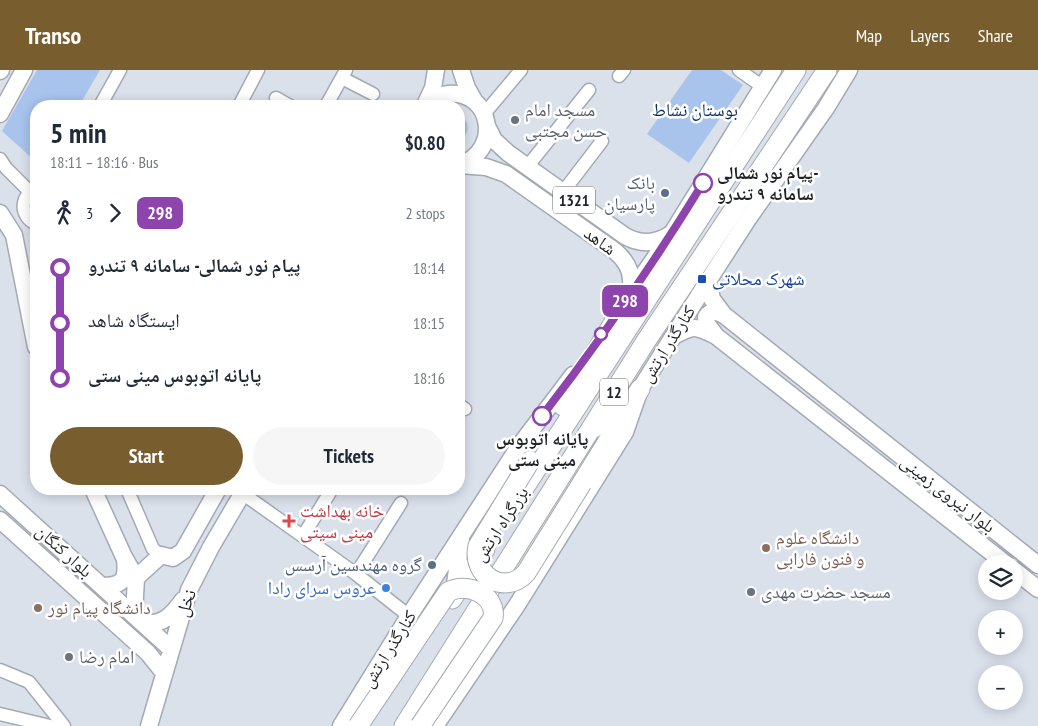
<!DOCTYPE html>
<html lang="en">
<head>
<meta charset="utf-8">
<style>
  :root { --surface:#fff; --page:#f6f6f7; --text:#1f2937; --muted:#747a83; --accent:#785e2f }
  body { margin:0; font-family:"PT Sans Narrow","Noto Naskh Arabic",sans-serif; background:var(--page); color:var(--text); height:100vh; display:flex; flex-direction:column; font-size:19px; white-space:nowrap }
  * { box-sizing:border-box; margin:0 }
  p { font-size:16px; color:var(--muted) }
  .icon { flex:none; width:28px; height:28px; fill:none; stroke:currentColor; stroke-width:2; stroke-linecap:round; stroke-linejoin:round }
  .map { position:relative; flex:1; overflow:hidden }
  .sheet { position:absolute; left:30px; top:30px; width:435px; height:395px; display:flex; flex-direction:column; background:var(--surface); border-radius:20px; box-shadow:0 2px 12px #0003 }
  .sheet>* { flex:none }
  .badge { padding:0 10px; border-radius:8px; font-size:18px; line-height:32px }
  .controls { position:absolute; left:978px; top:485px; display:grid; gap:10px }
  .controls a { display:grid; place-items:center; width:45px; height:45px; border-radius:50%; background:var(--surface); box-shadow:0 2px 12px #0003; font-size:25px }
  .map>.badge { position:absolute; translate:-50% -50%; box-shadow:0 0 0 2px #fff }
  .legs { display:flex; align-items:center; gap:8px; height:55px; padding:0 20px; font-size:16px }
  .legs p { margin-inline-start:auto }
  .summary { display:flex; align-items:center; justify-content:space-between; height:85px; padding:0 20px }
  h1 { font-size:28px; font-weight:700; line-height:38px }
  .primary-button { display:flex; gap:10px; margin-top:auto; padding:10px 20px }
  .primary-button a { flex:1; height:58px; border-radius:30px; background:var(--accent); color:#fff; font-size:20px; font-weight:700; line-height:58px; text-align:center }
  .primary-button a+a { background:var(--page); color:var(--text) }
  ul { padding:0 20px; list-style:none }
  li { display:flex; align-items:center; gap:18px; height:55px; font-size:19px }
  li i { display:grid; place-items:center; width:8px; height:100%; margin:0 6px; background:currentColor }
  li i::after { content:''; width:12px; height:12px; margin:-6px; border:4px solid; border-radius:50%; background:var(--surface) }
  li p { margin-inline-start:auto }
  li:first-child i { background:linear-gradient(#0000 50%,currentColor 0) }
  li:last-child i { background:linear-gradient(currentColor 50%,#0000 0) }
  header { display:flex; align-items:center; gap:30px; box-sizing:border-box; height:70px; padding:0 25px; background:var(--accent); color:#fff }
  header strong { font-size:24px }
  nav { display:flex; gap:28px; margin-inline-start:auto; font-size:18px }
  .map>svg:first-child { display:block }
  .green { fill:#a8c4ed }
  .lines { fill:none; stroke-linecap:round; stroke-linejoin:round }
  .minor-casing { stroke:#a4aab3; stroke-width:15 }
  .major-casing { stroke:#a4aab3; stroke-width:19 }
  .highway-casing { stroke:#a4aab3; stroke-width:21 }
  .minor { stroke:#fff; stroke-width:12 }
  .major { stroke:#fff; stroke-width:16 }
  .highway { stroke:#fff; stroke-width:19 }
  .highway-bridge-casing { stroke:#a4aab3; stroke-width:21; stroke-linecap:butt }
  .highway-bridge { stroke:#fff; stroke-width:19 }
  .line-1-casing { stroke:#fff; stroke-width:11 }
  .line-1 { stroke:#8e44ad; stroke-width:8 }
  .worship-dot { fill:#6b7280; stroke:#fff; stroke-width:2 }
  .stop-1-dot { fill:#fff; stroke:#8e44ad; stroke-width:2.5 }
  .service-dot { fill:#5c6f8a; stroke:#fff; stroke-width:2 }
  .transit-dot { fill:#1a4fb4; stroke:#fff; stroke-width:2 }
  .health-dot { fill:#e0444e; stroke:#fff; stroke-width:2 }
  .education-dot { fill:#8d6e63; stroke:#fff; stroke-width:2 }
  .shop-dot { fill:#3f7fe0; stroke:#fff; stroke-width:2 }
  .labels { text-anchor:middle; stroke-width:5; stroke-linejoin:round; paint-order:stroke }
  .shield { fill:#fff; stroke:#626466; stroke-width:1 }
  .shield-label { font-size:16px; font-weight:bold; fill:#1f2225 }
  .worship-label { font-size:18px; fill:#5b616d; stroke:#fff; text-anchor:start }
  .park-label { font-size:18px; fill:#072b5f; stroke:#fff }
  .stop-label { font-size:18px; font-weight:bold; fill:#1f2225; stroke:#fff; text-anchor:start }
  .service-label { font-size:18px; fill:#4e5e75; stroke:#fff; text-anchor:end }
  .street-label { font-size:18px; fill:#1f2225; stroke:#fff }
  .transit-label { font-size:18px; fill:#164399; stroke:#fff; text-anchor:start }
  .health-label { font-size:18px; fill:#be3a42; stroke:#fff; text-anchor:start }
  .education-label { font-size:18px; fill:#785e54; stroke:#fff; text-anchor:start }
  .shop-label { font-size:18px; fill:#366cbe; stroke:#fff; text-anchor:end }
</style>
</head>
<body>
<header>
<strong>Transo</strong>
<nav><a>Map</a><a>Layers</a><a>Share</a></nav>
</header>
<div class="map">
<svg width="1038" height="656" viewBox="0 0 1038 656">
  <rect width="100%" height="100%" fill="#dbe1eb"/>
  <path class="green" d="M37,0H100L79,36H36V92L2,61Z
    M692,0H721L743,15L689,93L647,64Z
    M459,43C470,51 471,64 459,71Z"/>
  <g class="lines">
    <g class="minor-casing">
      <path id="minor" d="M739,0L763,17
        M619,6L624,0
        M342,8L373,24
        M276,28L290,36
        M100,36L120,0
        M239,36L258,0
        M326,36L346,0
        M484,44L521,0
        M0,89L6,98L30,122
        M527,97L589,20
        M36,118C20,126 19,146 36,154
        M563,122L602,71
        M459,335L465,339
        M127,419L153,479L161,485
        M242,423L356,504L409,546
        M303,466L332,419
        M356,504L401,433
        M0,600L29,612L64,656
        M0,644L50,656"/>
    </g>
    <g class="major-casing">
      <path id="major" d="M461,0L467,18L475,32
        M0,1L1,0
        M426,33L433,18L436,0
        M424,36C430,29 439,25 448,24C493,20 502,82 459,95
        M0,44L24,0
        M487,56L494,70L508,83L625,166C641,175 656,174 671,164
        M459,95L486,97L506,104L615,181C628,192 635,207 629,224
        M0,143L14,165L36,277
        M708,211L712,229L724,245L1038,495
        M619,240L674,160L773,0
        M674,266C694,255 695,256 716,266L1006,494
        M716,266L707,254L706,247C712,239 717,242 724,245
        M595,359L633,326
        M93,419L124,487L136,508L134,545
        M0,424L171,579
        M0,450L148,583L164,603
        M1014,500L1038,519
        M136,508L161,485L173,488L183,481L218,419
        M103,516C124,516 127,508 125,489
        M453,528L461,471
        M143,552C162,557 173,544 183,530
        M149,656L189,520L211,477L245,419
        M341,656L409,546L520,375L573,305
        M435,656L517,535L625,362L640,319L708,211L748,149L826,38L849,0"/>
    </g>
    <g class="highway-casing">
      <path id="highway" d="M563,336L619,244L625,230
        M582,413L640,319
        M513,435L796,0
        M452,529L485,479
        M404,656L646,271L827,0"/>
    </g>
    <use href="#minor" class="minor"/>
    <use href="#major" class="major"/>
    <use href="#highway" class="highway"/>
    <g class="highway-bridge-casing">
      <path id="highway-bridge" d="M530,391L478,476C471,506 505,526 526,503L582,413
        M358,656L448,522C467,511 497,525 493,548L420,656"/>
    </g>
    <use href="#highway-bridge" class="highway-bridge"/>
  </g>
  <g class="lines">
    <g class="line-1-casing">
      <path id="line-1" d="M542,346C600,271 654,193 703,113"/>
    </g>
    <use href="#line-1" class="line-1"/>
  </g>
  <g class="worship-dot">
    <circle cx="515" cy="50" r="5"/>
    <circle cx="751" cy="522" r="5"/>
    <circle cx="69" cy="587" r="5"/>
  </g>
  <g class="stop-1-dot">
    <circle cx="703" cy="113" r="9"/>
    <circle cx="601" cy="264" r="6"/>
    <circle cx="542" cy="346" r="9"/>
  </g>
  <g class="service-dot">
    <circle cx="665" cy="123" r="5"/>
    <circle cx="432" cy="495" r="5"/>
  </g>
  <rect class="transit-dot" x="697" y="204" width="10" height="10" rx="2.5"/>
  <path class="health-dot" d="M286.5 443.5h5v5h5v5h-5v5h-5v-5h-5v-5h5z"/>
  <g class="education-dot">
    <circle cx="766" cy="478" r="5"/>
    <circle cx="38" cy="538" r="5"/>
  </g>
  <circle class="shop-dot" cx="386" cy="518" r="5"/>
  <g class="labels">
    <g class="shield">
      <rect x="553" y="116.5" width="42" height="27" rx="4"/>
      <rect x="600" y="308.5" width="28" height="27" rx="4"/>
    </g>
    <g class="shield-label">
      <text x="574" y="136">1321</text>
      <text x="614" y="328">12</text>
    </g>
    <g class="worship-label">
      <text x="525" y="46">مسجد امام<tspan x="525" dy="21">حسن مجتبی</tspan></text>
      <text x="761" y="528">مسجد حضرت مهدی</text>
      <text x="79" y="593">امام رضا</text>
    </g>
    <g class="park-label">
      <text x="695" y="46">بوستان نشاط</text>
    </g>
    <g class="stop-label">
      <text x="717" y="109">پیام نور شمالی-<tspan x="717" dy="21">سامانه ۹ تندرو</tspan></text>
      <text x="542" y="375" text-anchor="middle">پایانه اتوبوس<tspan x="542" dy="21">مینی ستی</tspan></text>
    </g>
    <g class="service-label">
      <text x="655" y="119">بانک<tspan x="655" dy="21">پارسیان</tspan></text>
      <text x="422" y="501">گروه مهندسین آرسس</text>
    </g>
    <g class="street-label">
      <text transform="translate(600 171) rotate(36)" y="6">شاهد</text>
      <text transform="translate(668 274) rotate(-58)" y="6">کنارگذر ارتش</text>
      <text transform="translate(948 424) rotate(38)" y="6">بلوار نیروی زمینی</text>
      <text transform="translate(501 454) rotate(-57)" y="6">بزرگراه ارتش</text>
      <text transform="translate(64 481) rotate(42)" y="6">بلوار کنگان</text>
      <text transform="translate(186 533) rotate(-70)" y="6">نخل</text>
      <text transform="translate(389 579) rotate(-58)" y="6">کنارگذر ارتش</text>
    </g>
    <g class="transit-label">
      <text x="712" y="215">شهرک محلاتی</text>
    </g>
    <g class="health-label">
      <text x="300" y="447">خانه بهداشت<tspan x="300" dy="21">مینی سیتی</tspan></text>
    </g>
    <g class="education-label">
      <text x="776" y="474">دانشگاه علوم<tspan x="776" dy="21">و فنون فارابی</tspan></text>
      <text x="48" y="544">دانشگاه پیام نور</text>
    </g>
    <g class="shop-label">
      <text x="376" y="524">عروس سرای رادا</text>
    </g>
  </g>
</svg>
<div class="controls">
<a><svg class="icon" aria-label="layers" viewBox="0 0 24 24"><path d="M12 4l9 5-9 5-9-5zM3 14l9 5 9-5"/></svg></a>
<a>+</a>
<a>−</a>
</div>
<b class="badge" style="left:625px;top:231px;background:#8e44ad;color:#fff">298</b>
<section class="sheet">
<div class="summary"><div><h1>5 min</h1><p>18:11 – 18:16 · Bus</p></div><b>$0.80</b></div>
<div class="legs"><svg class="icon" aria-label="walk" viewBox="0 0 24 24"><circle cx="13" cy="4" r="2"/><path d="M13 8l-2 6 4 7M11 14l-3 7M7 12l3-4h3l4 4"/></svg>3<svg class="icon" aria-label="forward" viewBox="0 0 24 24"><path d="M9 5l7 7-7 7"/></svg><b class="badge" style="background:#8e44ad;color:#fff">298</b><p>2 stops</p></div>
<ul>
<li><i style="color:#8e44ad"></i><b>پیام نور شمالی- سامانه ۹ تندرو</b><p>18:14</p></li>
<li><i style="color:#8e44ad"></i><span>ایستگاه شاهد</span><p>18:15</p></li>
<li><i style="color:#8e44ad"></i><b>پایانه اتوبوس مینی ستی</b><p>18:16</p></li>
</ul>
<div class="primary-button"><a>Start</a><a>Tickets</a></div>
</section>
</div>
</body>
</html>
